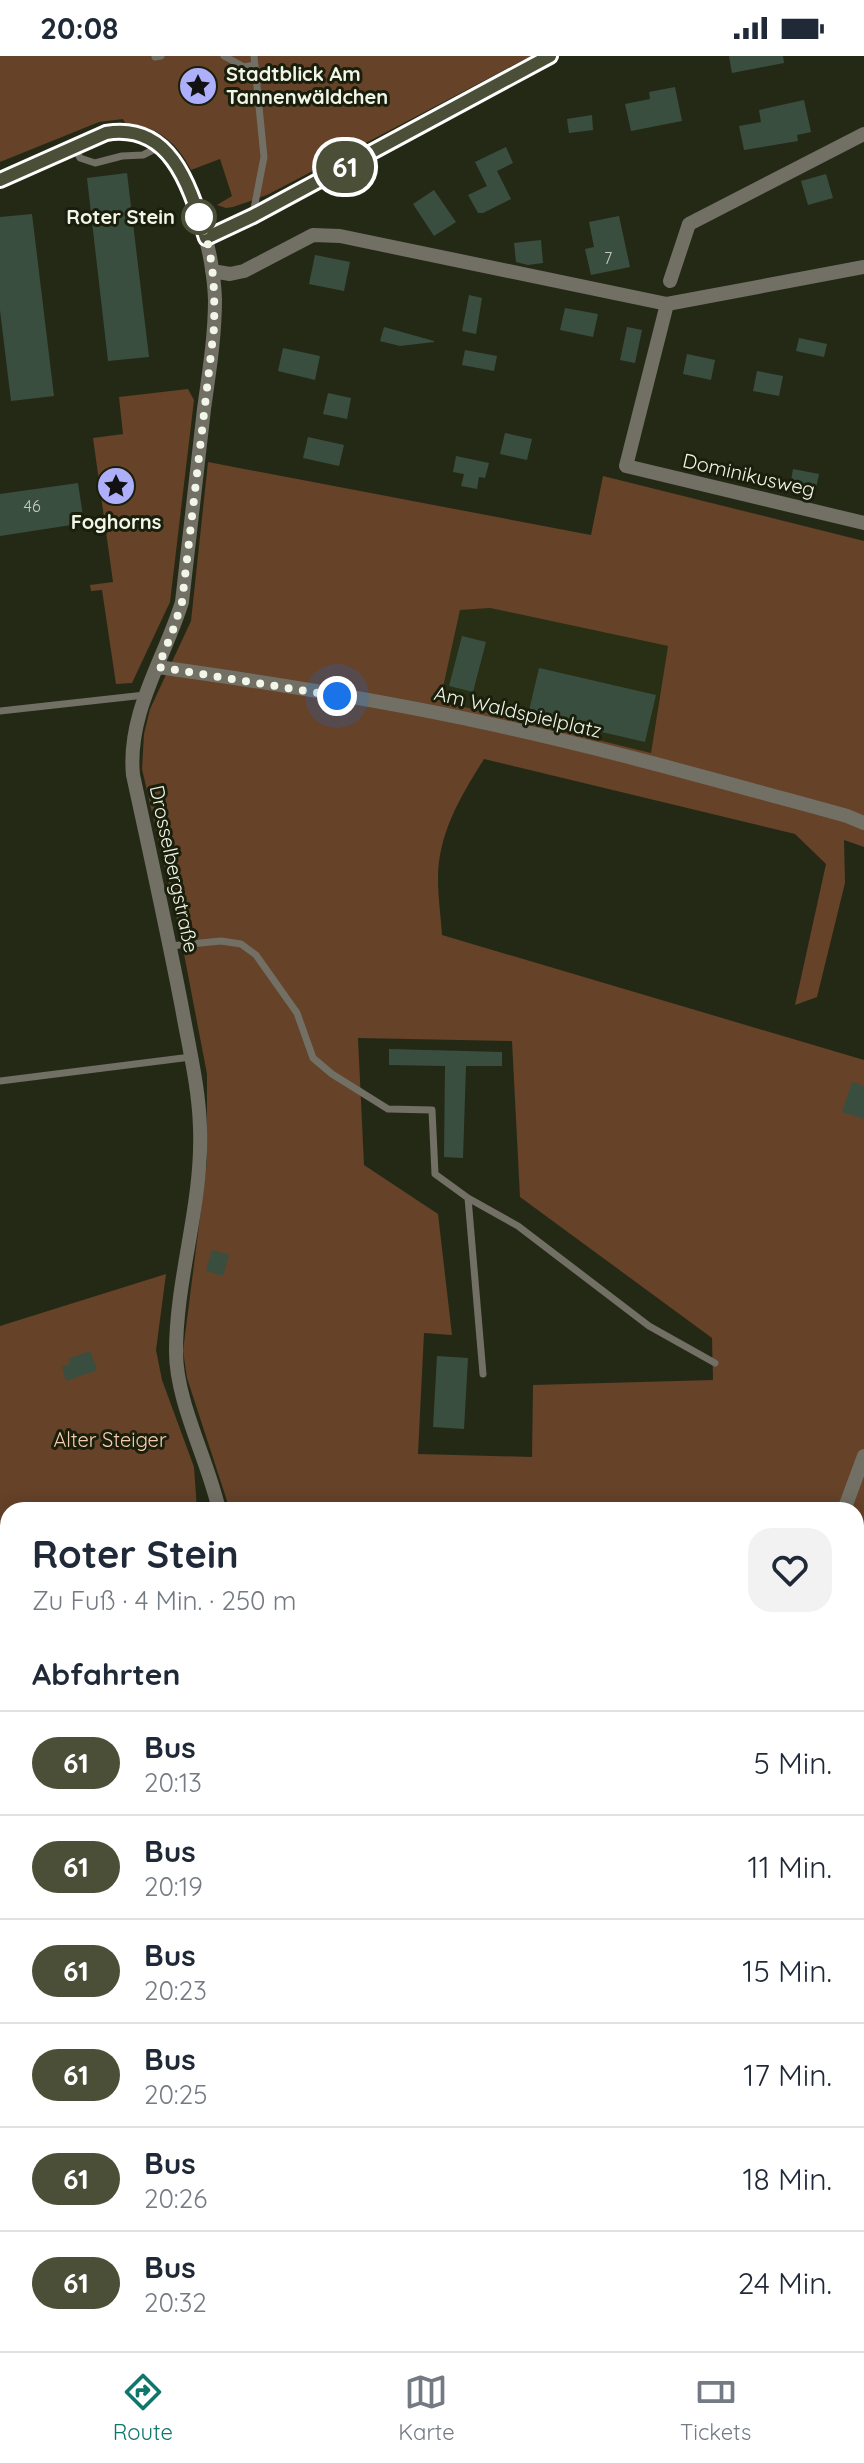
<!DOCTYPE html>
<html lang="de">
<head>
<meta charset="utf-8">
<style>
  :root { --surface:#fff; --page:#f2f2f3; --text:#1f2937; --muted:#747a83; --line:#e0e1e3; --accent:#0f766e }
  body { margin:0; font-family:Quicksand,sans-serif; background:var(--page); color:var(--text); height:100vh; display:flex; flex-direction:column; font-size:30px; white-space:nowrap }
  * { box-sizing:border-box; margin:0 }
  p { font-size:26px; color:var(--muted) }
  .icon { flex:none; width:44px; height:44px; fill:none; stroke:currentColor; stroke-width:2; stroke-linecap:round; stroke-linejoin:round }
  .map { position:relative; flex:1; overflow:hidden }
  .panel { position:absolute; left:0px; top:1446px; width:864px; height:850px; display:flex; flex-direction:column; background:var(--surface); border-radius:24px 24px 0 0; box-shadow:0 4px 20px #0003 }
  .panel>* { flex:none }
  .badge { padding:0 16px; border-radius:26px; font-size:28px; line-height:52px }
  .you { position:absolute; width:40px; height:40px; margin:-20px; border:6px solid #fff; border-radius:50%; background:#1a73e8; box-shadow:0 0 0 12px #1a73e833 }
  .map>.badge { position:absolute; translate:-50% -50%; box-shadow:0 0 0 4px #fff }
  h2 { padding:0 32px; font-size:30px; line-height:72px }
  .round { display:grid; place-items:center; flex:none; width:84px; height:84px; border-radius:24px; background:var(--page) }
  .summary { display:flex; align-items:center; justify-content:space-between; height:136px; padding:0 32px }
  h1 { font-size:38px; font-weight:700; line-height:60px }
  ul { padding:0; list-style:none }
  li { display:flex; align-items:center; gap:24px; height:104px; padding:0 32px; border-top:2px solid var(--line) }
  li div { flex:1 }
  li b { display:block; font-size:30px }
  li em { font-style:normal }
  li .badge { min-width:88px; font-weight:700; text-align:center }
  .status { display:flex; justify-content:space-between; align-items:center; height:56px; padding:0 40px; background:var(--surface); direction:ltr }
  .status svg { height:22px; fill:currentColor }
  .tabs { display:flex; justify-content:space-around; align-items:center; height:112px; border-top:2px solid var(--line); background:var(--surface); font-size:22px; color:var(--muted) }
  .tabs a { display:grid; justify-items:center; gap:4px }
  .tabs .current { color:var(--accent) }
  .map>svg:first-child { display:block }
  .built { fill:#282f15 }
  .green { fill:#654228; fill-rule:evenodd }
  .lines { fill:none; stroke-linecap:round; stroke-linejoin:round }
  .stream { stroke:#4b5c57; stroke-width:5 }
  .building { fill:#3a4e40 }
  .lane { stroke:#726f65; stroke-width:7 }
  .street { stroke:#726f65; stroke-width:14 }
  .line-casing { stroke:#fff; stroke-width:18 }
  .line { stroke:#4b4f38; stroke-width:12 }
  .walk { stroke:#f2f6e9; stroke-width:8; stroke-dasharray:0 14.4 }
  .stop-dot { fill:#fff; stroke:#4b4f38; stroke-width:4 }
  .labels { text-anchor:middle; stroke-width:6; stroke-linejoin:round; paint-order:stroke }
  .number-label { font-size:16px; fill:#c4ccbf }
  .poi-label { font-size:20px; font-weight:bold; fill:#f2f6e9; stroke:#1a1f0c; text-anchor:start }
  .stop-label { font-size:20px; font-weight:bold; fill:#f2f6e9; stroke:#1a1f0c; text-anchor:end }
  .street-label { font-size:20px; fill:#f2f6e9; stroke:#1a1f0c }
  .park-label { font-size:20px; fill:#f7cdaf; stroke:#1a1f0c }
</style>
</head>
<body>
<div class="status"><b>20:08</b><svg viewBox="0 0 49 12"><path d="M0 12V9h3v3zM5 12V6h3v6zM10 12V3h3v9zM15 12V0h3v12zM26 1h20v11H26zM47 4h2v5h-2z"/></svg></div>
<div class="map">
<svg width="864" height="2295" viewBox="0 0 864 2295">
  <rect width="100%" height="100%" fill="#242916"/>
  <path class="built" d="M490,552L668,590L651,697L439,645L460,554Z"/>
  <path class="green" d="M0,0H531L267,139L233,151L226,152L217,149L232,140L220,103L191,114C176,85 158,71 125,67L123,63L99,66L0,106Z
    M188,333L194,344L170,546L132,627L116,628L102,534L91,535L90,529L113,526L93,382L123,378L119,341Z
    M208,406L591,479L603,420L864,485V791L844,784L845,827L817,941L795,949L826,808L795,778L484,703C461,740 438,777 438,823C438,842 441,861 442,879L864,1004V2279L856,2284V1454H230L187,1322L183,1295L207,1106V1018L180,877L142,713L144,678L150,653L191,565ZM490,552L668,590L651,697L440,645L460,554ZM358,982L512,985L520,1141L712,1282L713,1324L533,1329L532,1401L418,1398L424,1277L452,1279L438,1158L364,1109Z
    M166,1218L156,1294L162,1324L194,1411L197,1454H8V2288H142L140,2295H0V1270Z
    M176,2288H851L841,2295H174Z"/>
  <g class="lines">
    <path class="stream" d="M0,1700L8,1701
      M0,1729L8,1731"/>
  </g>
  <path class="building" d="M729,0H783L784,7L732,17Z
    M675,31L682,65L631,75L625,48L650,43L649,36Z
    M804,44L811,76L797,79L798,85L744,94L739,70L761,66L759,54Z
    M592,59L593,74L569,77L567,63Z
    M506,91L513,107L497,115L511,143L483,157H478L468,139L487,130L475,106Z
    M127,117L149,301L108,305L87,122Z
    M826,118L833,142L808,149L801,125Z
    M434,134L456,166L434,180L413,148Z
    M32,158L54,340L11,345L0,254V161Z
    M619,160L630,211L591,219L585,193L594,191L589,166Z
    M541,184L543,207L528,209L516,206L514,187Z
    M315,199L350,206L344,235L309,228Z
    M469,239L482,242L476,278L462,275Z
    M565,252L598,258L593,281L560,274Z
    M384,271L434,285V286L400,290L380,285Z
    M627,271L642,274L635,307L620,304Z
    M799,282L827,288L824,301L796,295Z
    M283,292L320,300L315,324L278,315Z
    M465,294L497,300L494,315L462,309Z
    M687,298L715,304L711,324L683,318Z
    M757,315L783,320L779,340L753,335Z
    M328,337L351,342L347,363L323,358Z
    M505,377L532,383L527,404L500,398Z
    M308,381L344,389L339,410L303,402Z
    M456,400L489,407L485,422L479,421L477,433L461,430L464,418L453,416Z
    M793,413L819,418L814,441L789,436Z
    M78,427L84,467L0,480V438Z
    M462,580L486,586L473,636L449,630Z
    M539,612L656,639L645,686L528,659Z
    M389,993L502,996V1010H466L463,1102L444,1101L445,1010L389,1009Z
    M852,1026L864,1030V1063L842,1056Z
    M212,1194L229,1199L223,1220L206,1215Z
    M90,1295L97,1314L66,1325L62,1311L70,1308L68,1303Z
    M437,1300L468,1302L464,1373L433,1371Z"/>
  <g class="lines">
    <path class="lane" d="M224,0L244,11L255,9
      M155,1L161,0
      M74,90L80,102L95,107L122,100L143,99L161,90
      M253,158L264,101L254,0
      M0,655L145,639
      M170,890L221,885L241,888L256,899L297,957L313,1002L332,1018L388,1053L432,1054L435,1118L468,1142L483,1318
      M0,1025L191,1001
      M468,1142L518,1170L649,1270L715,1307"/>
    <path class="street" d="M0,124L106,77C122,74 138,75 153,83C193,107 214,200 215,244C215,280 209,317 204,353C197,417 189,482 182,546C164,604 127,657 133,719C150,797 167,874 182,952C189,992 199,1032 200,1072C203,1148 176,1221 176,1296C176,1346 208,1404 219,1454
      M206,182L253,160L550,0
      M212,215L230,218L244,215L313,179L340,180L667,248L864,211
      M670,225L689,168L864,78
      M667,248L626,410L864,467
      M158,611C266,626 375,643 481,666C604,692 726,727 847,760L864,767
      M844,1454L864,1400
      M0,1713L8,1715
      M156,2295L158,2288"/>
  </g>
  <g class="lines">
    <g class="line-casing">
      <path id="line" d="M0,124L106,77C172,66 190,132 206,182L253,160L550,0"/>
    </g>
    <use href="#line" class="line"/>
    <path class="walk" d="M199,161C214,196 215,235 214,272L182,546L172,577L158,611L337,640"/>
  </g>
  <defs>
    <g id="sight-disc" transform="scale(2)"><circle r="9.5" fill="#adaffb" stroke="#1a1f0c"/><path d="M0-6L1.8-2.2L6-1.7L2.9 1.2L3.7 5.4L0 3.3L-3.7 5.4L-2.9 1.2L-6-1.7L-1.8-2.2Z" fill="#111"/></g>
  </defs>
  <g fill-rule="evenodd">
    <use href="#sight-disc" x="198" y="30"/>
    <use href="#sight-disc" x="116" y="430"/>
  </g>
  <circle class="stop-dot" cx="199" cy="161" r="16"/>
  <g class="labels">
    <g class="number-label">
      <text x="608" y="208">7</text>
      <text x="32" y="456">46</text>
    </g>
    <g class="poi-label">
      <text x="226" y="25">Stadtblick Am<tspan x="226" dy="23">Tannenwäldchen</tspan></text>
      <text x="116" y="473" text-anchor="middle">Foghorns</text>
    </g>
    <g class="stop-label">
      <text x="175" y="168">Roter Stein</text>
    </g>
    <g class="street-label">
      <text transform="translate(749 419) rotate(13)" y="7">Dominikusweg</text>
      <text transform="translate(518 656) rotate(13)" y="7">Am Waldspielplatz</text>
      <text transform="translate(174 813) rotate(78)" y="7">Drosselbergstraße</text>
    </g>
    <g class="park-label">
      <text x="110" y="1391">Alter Steiger</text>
    </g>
  </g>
</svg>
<div class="you" style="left:337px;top:640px"></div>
<b class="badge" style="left:345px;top:111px;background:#4b4f38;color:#fff">61</b>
<section class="panel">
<div class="summary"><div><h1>Roter Stein</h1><p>Zu Fuß · 4 Min. · 250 m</p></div><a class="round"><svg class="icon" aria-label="heart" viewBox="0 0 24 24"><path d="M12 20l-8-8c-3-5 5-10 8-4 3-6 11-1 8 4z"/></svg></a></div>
<h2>Abfahrten</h2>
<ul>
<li><span class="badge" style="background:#4b4f38;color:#fff">61</span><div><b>Bus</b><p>20:13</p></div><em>5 Min.</em></li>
<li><span class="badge" style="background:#4b4f38;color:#fff">61</span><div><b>Bus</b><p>20:19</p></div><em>11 Min.</em></li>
<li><span class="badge" style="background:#4b4f38;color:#fff">61</span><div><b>Bus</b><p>20:23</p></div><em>15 Min.</em></li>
<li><span class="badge" style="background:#4b4f38;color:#fff">61</span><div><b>Bus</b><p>20:25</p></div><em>17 Min.</em></li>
<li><span class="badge" style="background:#4b4f38;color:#fff">61</span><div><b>Bus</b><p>20:26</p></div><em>18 Min.</em></li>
<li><span class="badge" style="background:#4b4f38;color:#fff">61</span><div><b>Bus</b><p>20:32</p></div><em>24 Min.</em></li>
</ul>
</section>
</div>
<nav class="tabs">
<a class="current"><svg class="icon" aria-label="directions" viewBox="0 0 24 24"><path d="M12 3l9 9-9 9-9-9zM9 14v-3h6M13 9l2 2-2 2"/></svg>Route</a>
<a><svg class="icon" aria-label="map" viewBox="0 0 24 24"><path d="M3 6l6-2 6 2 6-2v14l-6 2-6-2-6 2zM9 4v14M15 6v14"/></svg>Karte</a>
<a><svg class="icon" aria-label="tickets" viewBox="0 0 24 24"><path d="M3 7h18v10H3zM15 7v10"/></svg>Tickets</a>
</nav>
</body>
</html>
